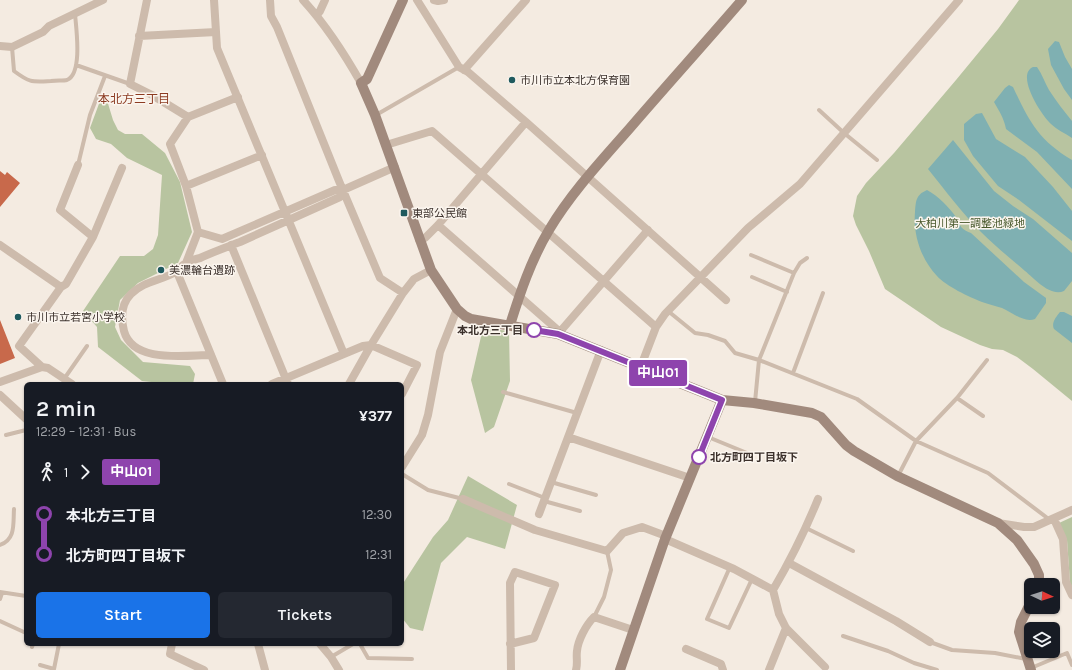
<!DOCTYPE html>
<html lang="en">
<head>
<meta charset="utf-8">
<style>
  :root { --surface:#171b24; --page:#242831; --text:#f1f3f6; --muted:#9ea1a6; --accent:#1a73e8 }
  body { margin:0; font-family:Karla,"Noto Sans JP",sans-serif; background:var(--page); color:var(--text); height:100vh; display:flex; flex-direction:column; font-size:15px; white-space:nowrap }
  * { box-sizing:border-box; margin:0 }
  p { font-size:13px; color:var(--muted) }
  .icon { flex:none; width:22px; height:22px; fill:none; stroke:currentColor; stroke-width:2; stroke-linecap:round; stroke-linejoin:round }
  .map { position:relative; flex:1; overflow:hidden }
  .panel { position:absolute; left:24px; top:382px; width:380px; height:264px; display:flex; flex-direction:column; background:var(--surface); border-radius:6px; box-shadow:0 1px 3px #0004 }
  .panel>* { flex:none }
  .badge { padding:0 8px; border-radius:3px; font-size:14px; line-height:26px }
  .needle { width:26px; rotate:94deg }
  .fabs { position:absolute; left:1024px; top:578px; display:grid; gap:8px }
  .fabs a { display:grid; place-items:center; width:36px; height:36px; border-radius:6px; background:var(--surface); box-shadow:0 1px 3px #0004; font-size:20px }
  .map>.badge { position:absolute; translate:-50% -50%; box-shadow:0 0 0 2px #fff }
  .legs { display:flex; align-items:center; gap:6px; height:44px; padding:0 12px; font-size:13px }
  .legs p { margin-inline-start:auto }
  .overview { display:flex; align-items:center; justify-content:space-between; height:68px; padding:0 12px }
  h1 { font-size:22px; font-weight:600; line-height:30px }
  .primary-button { display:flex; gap:8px; margin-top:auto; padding:8px 12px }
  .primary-button a { flex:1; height:46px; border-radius:6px; background:var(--accent); color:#fff; font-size:16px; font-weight:600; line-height:46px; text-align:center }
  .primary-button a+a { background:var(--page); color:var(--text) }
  ul { padding:0 12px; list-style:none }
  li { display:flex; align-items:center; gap:14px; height:40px; font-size:15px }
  li i { display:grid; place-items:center; width:6px; height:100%; margin:0 5px; background:currentColor }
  li i::after { content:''; width:10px; height:10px; margin:-5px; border:3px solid; border-radius:50%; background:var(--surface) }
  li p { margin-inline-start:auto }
  li:first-child i { background:linear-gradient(#0000 50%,currentColor 0) }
  li:last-child i { background:linear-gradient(currentColor 50%,#0000 0) }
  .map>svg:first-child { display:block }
  .green { fill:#b8c4a0 }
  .water { fill:#7fb0b2 }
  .building { fill:#c8694b }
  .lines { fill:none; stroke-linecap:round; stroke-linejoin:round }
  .lane { stroke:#cdbbac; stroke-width:4 }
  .street { stroke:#cdbbac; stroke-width:8 }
  .secondary { stroke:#a18a7d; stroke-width:10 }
  .line-1-casing { stroke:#fff; stroke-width:9 }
  .line-1 { stroke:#8e44ad; stroke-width:6 }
  .poi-dot { fill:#1f5a5e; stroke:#fbf5ee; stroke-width:1.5 }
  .stop-1-dot { fill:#fff; stroke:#8e44ad; stroke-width:2 }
  .labels { text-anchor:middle; stroke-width:3; stroke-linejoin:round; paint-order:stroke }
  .poi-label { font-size:11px; fill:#3b302b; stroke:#fbf5ee; text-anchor:start }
  .park-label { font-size:11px; fill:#4a5a2e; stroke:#fbf5ee }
  .stop-label { font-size:11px; font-weight:bold; fill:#3b302b; stroke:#fbf5ee; text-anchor:end }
  .neighbourhood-label { font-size:12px; fill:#8c3b22; stroke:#fbf5ee }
</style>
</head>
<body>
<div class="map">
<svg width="1072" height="670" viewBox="0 0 1072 670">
  <rect width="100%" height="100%" fill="#f4ebe1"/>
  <path class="green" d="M1019,0H1072V401L1033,369L1017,357L1003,350L992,349L980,345L941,327L885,289L869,251L856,225L853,216L857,196L866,183L894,153L956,80L998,29Z
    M106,97L113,120L118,130L125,134H142L165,153L180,182L192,232L178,263L138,283L120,300L115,327L121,340L143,362L190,366L195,374L193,384H170L142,381L98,347L97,327L83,311L120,256H144L153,249L158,235L162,175L127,158L111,144L96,139L90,128L100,101Z
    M483,328L509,331L510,381L494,427L485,433L471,380Z
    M468,476L517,505L505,549L467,537L441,563L423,631L410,628L402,618V585L433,537L448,520Z
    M1072,517V587L1070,583L1067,540L1059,523Z"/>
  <path class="water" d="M1055,41L1059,42L1065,57L1072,69V100L1064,89L1051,65L1048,49Z
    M1033,67H1037C1042,74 1045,83 1049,90C1056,101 1064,111 1072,121V138C1065,133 1057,130 1051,124C1042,116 1015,75 1033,67Z
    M1009,85L1013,87C1029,121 1038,140 1072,160V189L1037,152L1006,129C1004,118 999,111 994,102L1005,88Z
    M982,113L996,139L1025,157L1053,187L1072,211V241L1019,200L998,186L973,156L964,140V124L976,114Z
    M953,140L994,191L1013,206L1033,219L1072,253V281L1064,291C1050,297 1035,279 1025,271C1010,258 995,246 981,232C962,213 945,190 928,169Z
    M927,190C938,196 949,207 956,217C961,226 960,229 971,233L1024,282L1046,298V303L1035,319C1024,323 1013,313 1002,308C995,306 988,304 982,302C969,297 946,286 937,276C921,259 913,235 915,212C916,200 916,195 927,190Z
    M1060,312H1064L1072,316V343L1054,329C1051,323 1056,317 1060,312Z"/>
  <path class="building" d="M0,171L5,175L7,172L20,183L0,207Z
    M0,320L15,358L0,364Z"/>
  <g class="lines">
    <path class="lane" d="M12,47L14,71C30,83 32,82 51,81C56,80 63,81 67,80C83,74 76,27 75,14
      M76,65L130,84
      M819,110L844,133L877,160
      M376,115L459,67
      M78,165L90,115L105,76
      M751,255L794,273
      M752,277L787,292
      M668,311L695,333L708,335L725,341L735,353L759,360L857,399L916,441L988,473L1050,520
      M793,373L823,293
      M64,379L87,346
      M503,392L577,413
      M957,398L983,416
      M755,402L759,360L794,273L800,263L807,258
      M6,435L26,430
      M708,437L747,453
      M402,474L428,490L463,499
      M898,476L916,441L957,398L987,360
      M551,482L596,495
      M509,484L545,498
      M544,501L580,511
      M806,528L853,551
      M0,545C16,539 13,524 14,509
      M730,567L707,619L729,628L752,579
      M0,592L26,596
      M0,599L2,593
      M594,617L604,597L611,570L607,551
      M0,621L26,633
      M1045,629L1053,625
      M843,636L888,651L914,663L937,670
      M1021,640L1031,635
      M930,642L952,650L995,653L1026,659
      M360,644L368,658L412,659
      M32,647L33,644
      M331,657L353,644
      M40,665L54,669L59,644
      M1031,668L1067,653L1072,665"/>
    <path class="street" d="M147,0L130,84L152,95L188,117L238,97
      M214,0L217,48L344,354
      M270,0L271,16L277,27L339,181L380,278L403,293
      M303,0C326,25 344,53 361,83
      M417,0L459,67L468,72L526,122L726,300
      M434,0L438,1L444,0
      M317,15L320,11L325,0
      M139,36L216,32
      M0,46L12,47L43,32L49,26L103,0
      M464,70L526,0
      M386,145L432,131L656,327
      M78,165L60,210L93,237
      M186,186L262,155
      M438,225L560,332
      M198,232L222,239L335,190H343
      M419,240L425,238L438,225L526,122
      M0,245L61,287
      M231,245L288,384
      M186,263L198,232L186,186L170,144L188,117
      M177,272L223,384
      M558,334L648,230
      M211,355C186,355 133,364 124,331C121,319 121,304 131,294C145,280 162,281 177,271C180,269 182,265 186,263C190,260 196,259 200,258C213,252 227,247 240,242C273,227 307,212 340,197L343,190L395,167
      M641,366L656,327L665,314L748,228L800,184L959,0
      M42,367L19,346L61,287L66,284L93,237L122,168
      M0,382L42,367L48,368L72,384
      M272,384L363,346L371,345L417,365L402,394
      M349,384L371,345L403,293L414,279L431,270
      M0,395L26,419
      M568,437L690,478
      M402,467L422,435L428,415L440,352L457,309
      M463,499L535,530L607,551L623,533L642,527L666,536
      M539,514L601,350
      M1054,519L1063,539L1066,582L1072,595
      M998,523L1024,527H1034L1072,510
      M665,539L734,569L773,590L779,614L786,628L825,667
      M789,563L896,621L930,642
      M773,590C790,561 805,531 818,499
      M172,644L170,654L204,670
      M258,644L265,670
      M320,644L331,657L339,670
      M510,644L534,638L555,585L515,572L510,583L511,670
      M686,649L721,664L723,670
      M576,670C578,663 576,657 577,651C578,640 586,625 594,617L633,630
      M769,670L786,628"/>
    <path class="secondary" d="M403,0L367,79L361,83L375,115L431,270L457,309L465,316L471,319L558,334L722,400L754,403L812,413L821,417L846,445L854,451L897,476L998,523L1017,540L1034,564L1039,575V585
      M510,325C520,293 531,260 549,230C571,193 601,161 630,128C667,85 705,43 742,0
      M1031,602L1021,622L1019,632L1031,670
      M620,670L665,539L722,400"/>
  </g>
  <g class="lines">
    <g class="line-1-casing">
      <path id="line-1" d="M534,330L558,334L722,400L699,457"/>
    </g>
    <use href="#line-1" class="line-1"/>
  </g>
  <g class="poi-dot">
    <circle cx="512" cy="80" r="4"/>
    <rect x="400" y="209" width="8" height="8" rx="2"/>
    <circle cx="161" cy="270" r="4"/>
    <circle cx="18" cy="317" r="4"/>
  </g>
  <g class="stop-1-dot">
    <circle cx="534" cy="330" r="7"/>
    <circle cx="699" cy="457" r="7"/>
  </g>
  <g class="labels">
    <g class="poi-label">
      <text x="520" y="84">市川市立本北方保育園</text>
      <text x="412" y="217">東部公民館</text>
      <text x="169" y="274">美濃輪台遺跡</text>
      <text x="26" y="321">市川市立若宮小学校</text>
    </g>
    <g class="park-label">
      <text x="970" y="227">大柏川第一調整池緑地</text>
    </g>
    <g class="stop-label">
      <text x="523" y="334">本北方三丁目</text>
      <text x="710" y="461" text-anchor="start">北方町四丁目坂下</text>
    </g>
    <g class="neighbourhood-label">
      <text x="134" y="103">本北方三丁目</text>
    </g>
  </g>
</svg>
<div class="fabs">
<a><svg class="needle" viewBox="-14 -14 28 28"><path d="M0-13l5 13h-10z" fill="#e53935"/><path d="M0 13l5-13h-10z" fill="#9ea1a6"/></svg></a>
<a><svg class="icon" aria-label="layers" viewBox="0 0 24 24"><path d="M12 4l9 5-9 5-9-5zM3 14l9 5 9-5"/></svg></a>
</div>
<b class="badge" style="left:658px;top:373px;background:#8e44ad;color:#fff">中山01</b>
<section class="panel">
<div class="overview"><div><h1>2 min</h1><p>12:29 – 12:31 · Bus</p></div><b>¥377</b></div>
<div class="legs"><svg class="icon" aria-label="walk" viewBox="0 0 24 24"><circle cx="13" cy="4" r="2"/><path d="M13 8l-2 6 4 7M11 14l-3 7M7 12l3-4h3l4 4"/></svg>1<svg class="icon" aria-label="forward" viewBox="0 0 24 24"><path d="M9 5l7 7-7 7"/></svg><b class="badge" style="background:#8e44ad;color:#fff">中山01</b></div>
<ul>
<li><i style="color:#8e44ad"></i><b>本北方三丁目</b><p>12:30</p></li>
<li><i style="color:#8e44ad"></i><b>北方町四丁目坂下</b><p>12:31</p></li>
</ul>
<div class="primary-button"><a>Start</a><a>Tickets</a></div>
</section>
</div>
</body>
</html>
